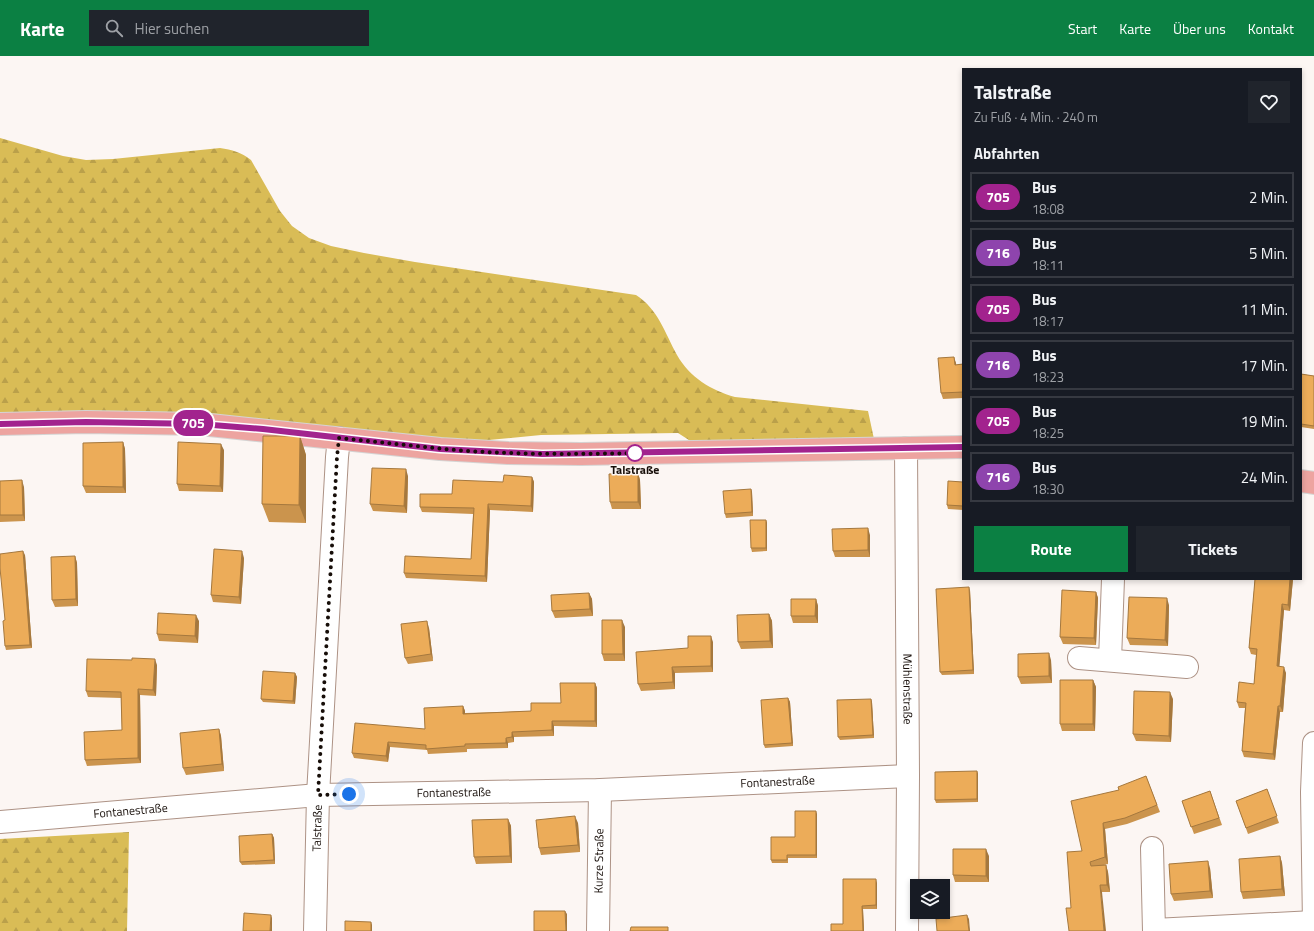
<!DOCTYPE html>
<html lang="de">
<head>
<meta charset="utf-8">
<style>
  :root { --surface:#171b24; --page:#20242c; --text:#f1f3f6; --muted:#9ea1a6; --line:#363941; --accent:#0b8043 }
  body { margin:0; font-family:"Titillium Web",sans-serif; background:var(--page); color:var(--text); height:100vh; display:flex; flex-direction:column; font-size:15px; white-space:nowrap }
  * { box-sizing:border-box; margin:0 }
  p { font-size:13px; color:var(--muted) }
  .icon { flex:none; width:22px; height:22px; fill:none; stroke:currentColor; stroke-width:2; stroke-linecap:round; stroke-linejoin:round }
  .map { position:relative; flex:1; overflow:hidden }
  .drawer { position:absolute; left:962px; top:12px; width:340px; height:512px; display:flex; flex-direction:column; background:var(--surface); border-radius:0px; box-shadow:0 2px 6px #0003 }
  .drawer>* { flex:none }
  .badge { padding:0 8px; border-radius:13px; font-size:14px; line-height:26px }
  .controls { position:absolute; left:910px; top:823px; display:grid; gap:8px }
  .controls a { display:grid; place-items:center; width:40px; height:40px; border-radius:0px; background:var(--surface); box-shadow:0 2px 6px #0003; font-size:20px }
  .you { position:absolute; width:20px; height:20px; margin:-10px; border:3px solid #fff; border-radius:50%; background:#1a73e8; box-shadow:0 0 0 6px #1a73e833 }
  .map>.badge { position:absolute; translate:-50% -50%; box-shadow:0 0 0 2px #fff }
  h2 { padding:0 12px; font-size:15px; line-height:36px }
  .round { display:grid; place-items:center; flex:none; width:42px; height:42px; border-radius:0px; background:var(--page) }
  .overview { display:flex; align-items:center; justify-content:space-between; height:68px; padding:0 12px }
  h1 { font-size:19px; font-weight:700; line-height:30px }
  .cta { display:flex; gap:8px; margin-top:auto; padding:8px 12px }
  .cta a { flex:1; height:46px; border-radius:0px; background:var(--accent); color:#fff; font-size:16px; font-weight:700; line-height:46px; text-align:center }
  .cta a+a { background:var(--page); color:var(--text) }
  ul { padding:0; list-style:none }
  li { display:flex; align-items:center; gap:12px; height:50px; margin:0 8px 6px; padding:0 4px; border:2px solid var(--line); border-radius:0px }
  li div { flex:1 }
  li b { display:block; font-size:15px }
  li em { font-style:normal }
  li .badge { min-width:44px; font-weight:700; text-align:center }
  header { display:flex; align-items:center; gap:24px; box-sizing:border-box; height:56px; padding:0 20px; background:var(--accent); color:#fff }
  header strong { font-size:19px }
  nav { display:flex; gap:22px; margin-inline-start:auto; font-size:14px }
  .search { width:280px; height:36px; background:var(--page); display:flex; align-items:center; gap:10px; box-sizing:border-box; padding:0 14px; border-radius:0px; color:var(--muted); font-size:15px }
  .map>svg:first-child { display:block }
  .forest { fill:url(#forest-firs) }
  .lines { fill:none; stroke-linecap:round; stroke-linejoin:round }
  .minor-casing { stroke:#ad9285; stroke-width:24 }
  .major-casing { stroke:#d5d4d3; stroke-width:24 }
  .minor { stroke:#fff; stroke-width:22 }
  .major { stroke:#eda4a0; stroke-width:22 }
  .wall { fill:#cb944d }
  .shaded-wall { fill:#a5783e }
  .building { fill:#ecac59; stroke:#a5783e }
  .line-casing { stroke:#fff; stroke-width:9 }
  .line { stroke:#a2238e; stroke-width:6 }
  .walk { stroke:#170e09; stroke-width:4; stroke-dasharray:0 7.2 }
  .stop-dot { fill:#fff; stroke:#a2238e; stroke-width:2 }
  .labels { text-anchor:middle; stroke-width:3; stroke-linejoin:round; paint-order:stroke }
  .stop-label { font-size:12px; font-weight:bold; fill:#170e09; stroke:#fcf6f3 }
  .street-label { font-size:12px; fill:#170e09; stroke:#fcf6f3 }
</style>
</head>
<body>
<header>
<strong>Karte</strong>
<div class="search"><svg class="icon" aria-label="search" viewBox="0 0 24 24"><circle cx="10" cy="10" r="6"/><path d="M15 15l6 6"/></svg>Hier suchen</div>
<nav><a>Start</a><a>Karte</a><a>Über uns</a><a>Kontakt</a></nav>
</header>
<div class="map">
<svg width="1314" height="875" viewBox="0 0 1314 875">
  <defs>
    <pattern id="forest-firs" width="22" height="20" patternUnits="userSpaceOnUse"><rect width="22" height="20" fill="#d9bc56"/><path d="M5 1l3.5 6h-7zM16 11l3.5 6h-7z" fill="#baa04a"/></pattern>
  </defs>
  <rect width="100%" height="100%" fill="#fcf6f3"/>
  <path class="forest" d="M0,82L63,100L86,104L113,103L220,92C232,94 241,96 251,104L280,155L292,170L309,182L331,190L364,197L415,206L636,239C658,253 665,277 677,299C690,322 711,334 735,341L868,355L874,383L692,386L678,377L541,379L478,385L342,373L0,359Z
    M129,776L127,875H0V783Z"/>
  <g class="lines">
    <g class="minor-casing">
      <g id="minor">
        <path id="s1" d="M906,392L908,720L907,875"/>
        <path d="M1079,602L1187,611"/>
        <path d="M1110,604L1113,523"/>
        <path d="M1314,687L1312,736L1314,869"/>
        <path id="s2" d="M0,766L318,739L600,734L908,720"/>
        <path d="M1152,792L1154,875"/>
        <path d="M1154,874L1314,866"/>
        <path id="s3" d="M315,875L318,739L337,401L339,382"/>
        <path id="s4" d="M598,875L600,734"/>
      </g>
    </g>
    <g class="major-casing">
      <path id="major" d="M0,368L86,366L200,368L440,393L508,397L581,398L963,391
        M1301,425L1314,427"/>
    </g>
    <use href="#minor" class="minor"/>
    <use href="#major" class="major"/>
  </g>
  <path class="wall" d="M954,301L956,309L963,308V342L943,343L941,337Z
    M1301,318L1314,320V373L1301,371Z
    M300,380L306,399V467L269,466L262,448Z
    M123,386L125,393L126,437H86L83,430Z
    M224,394L223,436L179,435L177,428Z
    M638,417L640,424L641,453H612L610,446Z
    M408,420L407,457L373,455L370,448Z
    M532,421L534,426L533,456L490,454L487,526L406,522L404,517L471,503L473,458L422,456L420,451L452,438L503,426Z
    M0,425L24,431L25,465L0,466Z
    M963,426V454L948,453L947,449Z
    M751,433L752,436L753,460L726,462L725,458Z
    M766,464L767,467V495L752,496L751,492Z
    M870,479V501H835L833,495Z
    M25,499L32,592L6,594L5,590Z
    M75,500L77,507L78,550L55,551L52,544Z
    M244,502L241,548L213,546L211,539Z
    M1255,523H1293L1290,555L1284,554L1279,610L1286,617L1283,656H1280L1275,704L1244,701L1242,695L1245,652H1239L1237,646L1254,628L1256,599L1251,598L1249,592Z
    M970,534L974,618L942,619L940,616Z
    M1096,536L1098,542L1096,589L1063,588L1060,581Z
    M589,537L592,543L593,560L555,562L552,555Z
    M816,543L818,550V567H793L791,560Z
    M1169,549L1168,590L1130,589L1127,582Z
    M769,558L772,565L773,592L741,593L738,586Z
    M199,565L198,587L159,585L157,578Z
    M625,571V605H604L602,598Z
    M429,572L433,605L408,608L405,602Z
    M713,586V616L675,617V633L641,635L638,628L688,592Z
    M1051,604L1052,627L1021,628L1018,621Z
    M157,609L156,640L140,639L141,707L87,710L85,704L122,674L121,642L88,641L86,635Z
    M295,617L297,621L295,648L263,646L261,643Z
    M1093,624L1096,631L1095,675H1062L1060,668Z
    M595,627L597,632V671L554,670V680L514,681V686L508,687V692L467,693V696L428,698L427,694L390,691L388,706L354,702L352,697L425,673L463,650L465,655V657L531,655L561,647Z
    M788,642L790,646L793,690L765,692L764,689Z
    M871,643L872,646L874,682L840,684L838,681Z
    M1173,643L1171,686L1136,685L1133,678Z
    M219,673L221,680L224,715L186,719L183,712Z
    M977,715L978,718V746L936,747L935,744Z
    M1146,720L1160,756L1127,768L1105,773L1108,808L1104,809H1106L1108,816L1110,836H1102L1071,852L1082,795L1119,734Z
    M1267,733L1279,767L1248,778L1236,745Z
    M1210,735L1222,769L1194,778L1182,745Z
    M817,758V802H788V807H772L771,804L795,781Z
    M508,763L511,770L512,807L476,808L474,801Z
    M578,767L580,796L541,799L539,792Z
    M272,778L274,782L275,808L242,809L240,806Z
    M989,800V826H955L953,819Z
    M1280,800L1282,807L1285,840L1243,843L1241,836Z
    M1210,812L1213,842L1174,845L1171,838Z
    M877,827V853H863L864,875L843,868Z"/>
  <path class="shaded-wall" d="M954,301L956,307L957,315L955,309Z
    M300,380L306,399V467L299,449Z
    M123,386L125,393L126,437L123,431Z
    M221,388L224,394L223,436L220,430Z
    M406,413L408,420L407,457L404,450Z
    M638,417L640,424L641,453L638,446Z
    M532,421L534,426L533,456L531,450Z
    M22,424L24,431L25,465L23,459Z
    M751,433L752,436L753,460L752,456Z
    M488,448L490,454L487,526L485,520Z
    M766,464L767,467V495L766,492Z
    M868,472L870,479V501L868,494Z
    M23,495L25,499L32,592L30,589Z
    M242,495L244,502L241,548L239,541Z
    M75,500L77,507L78,550L76,543Z
    M1290,523H1293L1290,555L1288,549Z
    M969,531L970,534L974,618L973,614Z
    M1096,536L1098,542L1096,589L1094,582Z
    M589,537L592,543L593,560L590,553Z
    M1167,542L1169,549L1168,590L1165,584Z
    M816,543L818,550V567L815,560Z
    M1282,548L1284,554L1279,616L1277,610Z
    M769,558L772,565L773,592L770,585Z
    M196,559L199,565L198,587L195,580Z
    M622,564L625,571V605L623,598Z
    M427,565L429,572L433,605L431,598Z
    M711,580L713,586V616L711,610Z
    M1049,597L1051,604L1052,627L1049,620Z
    M155,603L157,609L156,640L153,634Z
    M672,611L675,617V633L673,626Z
    M1284,611L1286,617L1283,656L1280,650Z
    M295,617L297,621L295,648L293,645Z
    M1093,624L1096,631L1095,675L1093,668Z
    M595,627L597,632V671L595,665Z
    M138,633L140,639L141,707L138,702Z
    M1170,636L1173,643L1171,686L1169,680Z
    M788,642L790,646L793,690L792,687Z
    M871,643L872,646L874,682L873,679Z
    M463,650L465,655V663L463,658Z
    M1278,650L1280,656L1275,704L1273,698Z
    M552,665L554,670V680L552,674Z
    M219,673L221,680L224,715L222,708Z
    M512,676L514,681V686L512,681Z
    M506,682L508,687V692L506,687Z
    M388,686L390,691L388,706L386,700Z
    M977,715L978,718V746L977,743Z
    M816,755L817,758V802L816,799Z
    M575,760L578,767L580,796L578,789Z
    M508,763L511,770L512,807L510,800Z
    M1103,767L1105,773L1108,808L1105,801Z
    M272,778L274,782L275,808L274,804Z
    M986,793L989,800V826L986,820Z
    M1280,800L1282,807L1285,840L1282,833Z
    M1208,805L1210,812L1213,842L1210,835Z
    M1106,809L1108,816L1110,836L1107,829Z
    M876,823L877,827V853L876,849Z
    M1100,829L1102,836L1106,875H1104Z
    M862,850L863,853L864,875H863Z
    M565,855L567,858V875H566Z
    M271,859L272,862V875H270Z
    M967,859L969,863L970,875H969Z
    M371,866L372,869V875H371Z"/>
  <path class="building" d="M954,301L955,309L963,308V336L941,337L938,302Z
    M1301,318L1314,320V370L1301,368Z
    M263,380H300L299,449L262,448Z
    M123,386V431L83,430V387Z
    M178,386L221,388L220,430L177,428Z
    M372,412L406,413L404,450L370,448Z
    M638,417V446H610L609,418Z
    M504,419L532,421L531,450L488,448L485,520L404,517L405,500L471,503L474,452L420,451V438H452L453,424L503,426Z
    M22,424L23,459H0V425Z
    M948,425L963,426V450L947,449Z
    M751,433L752,456L725,458L723,435Z
    M750,464H766V492H751Z
    M868,472V494L833,495L832,473Z
    M214,493L242,495L239,541L211,539Z
    M23,495L30,589L5,590L3,565L5,564L0,512V498Z
    M75,500L76,543L52,544L51,501Z
    M1255,523H1290L1288,549L1282,548L1277,610L1284,611L1280,650H1278L1273,698L1242,695L1246,647L1237,646L1239,626L1254,628L1257,593L1249,592Z
    M969,531L973,614L940,616L936,533Z
    M1062,534L1096,536L1094,582L1060,581Z
    M589,537L590,553L552,555L551,539Z
    M1129,541L1167,542L1165,584L1127,582Z
    M791,543H816L815,560H791Z
    M158,557L196,559L195,580L157,578Z
    M769,558L770,585L738,586L737,559Z
    M602,564H622L623,598H602Z
    M427,565L431,598L405,602L401,568Z
    M688,580H711V610L672,611L673,626L638,628L636,596L688,592Z
    M1049,597V620L1018,621V598Z
    M132,602L155,603L153,634L138,633V702L85,704L84,676L122,674L121,636L86,635L87,603L132,604Z
    M263,615L295,617L293,645L261,643Z
    M1060,624H1093V668H1060Z
    M560,627H595V665H552V674L512,676V681L506,682V687L465,688V690L426,693V689L388,686L386,700L352,697L355,667L425,673L424,652L463,650V658L531,655V647H561Z
    M1134,635L1170,636L1169,680L1133,678Z
    M788,642L792,687L764,689L761,644Z
    M871,643L873,679L838,681L837,644Z
    M219,673L222,708L183,712L180,677Z
    M977,715V743L935,744V716Z
    M1146,720L1157,749L1125,762L1103,767L1105,801L1090,806L1091,810L1106,809L1107,829H1100L1104,875H1069L1066,852H1071L1067,796L1082,795L1071,745L1119,734L1118,731Z
    M1267,733L1277,760L1246,772L1236,745Z
    M1210,735L1219,762L1191,771L1182,745Z
    M795,755H816V799H787V804H771V781H795Z
    M575,760L578,789L539,792L536,764Z
    M508,763L510,800L474,801L472,764Z
    M272,778L274,804L240,806L239,780Z
    M953,793H986V820L953,819Z
    M1280,800L1282,833L1241,836L1239,803Z
    M1208,805L1210,835L1171,838L1169,808Z
    M843,823H876V849L862,850L863,875H831V868H843Z
    M534,855H565L566,875H534Z
    M244,857L271,859L270,875H243Z
    M967,859L969,875H937L936,863Z
    M345,865L371,866V875H345Z
    M631,871H668V875H630Z"/>
  <g class="lines">
    <g class="line-casing">
      <path id="line" d="M0,368L86,366L200,368L263,373L440,393L542,398L963,391"/>
    </g>
    <use href="#line" class="line"/>
    <path class="walk" d="M349,738L318,739L337,401L339,382C383,386 426,392 469,395C527,399 585,398 642,397H635"/>
  </g>
  <circle class="stop-dot" cx="635" cy="397" r="8"/>
  <g class="labels">
    <g class="stop-label">
      <text x="635" y="418">Talstraße</text>
    </g>
    <g class="street-label">
      <text dy="4" stroke="none"><textPath href="#s1" startOffset="241">Mühlenstraße</textPath></text>
      <text dy="4" stroke="none"><textPath href="#s2" startOffset="779">Fontanestraße</textPath></text>
      <text dy="4" stroke="none"><textPath href="#s2" startOffset="455">Fontanestraße</textPath></text>
      <text dy="4" stroke="none"><textPath href="#s2" startOffset="131">Fontanestraße</textPath></text>
      <text dy="4" stroke="none"><textPath href="#s3" startOffset="103">Talstraße</textPath></text>
      <text dy="4" stroke="none"><textPath href="#s4" startOffset="70">Kurze Straße</textPath></text>
    </g>
  </g>
</svg>
<div class="controls">
<a><svg class="icon" aria-label="layers" viewBox="0 0 24 24"><path d="M12 4l9 5-9 5-9-5zM3 14l9 5 9-5"/></svg></a>
</div>
<div class="you" style="left:349px;top:738px"></div>
<b class="badge" style="left:193px;top:367px;background:#a2238e;color:#fff">705</b>
<section class="drawer">
<div class="overview"><div><h1>Talstraße</h1><p>Zu Fuß · 4 Min. · 240 m</p></div><a class="round"><svg class="icon" aria-label="heart" viewBox="0 0 24 24"><path d="M12 20l-8-8c-3-5 5-10 8-4 3-6 11-1 8 4z"/></svg></a></div>
<h2>Abfahrten</h2>
<ul>
<li><span class="badge" style="background:#a2238e;color:#fff">705</span><div><b>Bus</b><p>18:08</p></div><em>2 Min.</em></li>
<li><span class="badge" style="background:#8e44ad;color:#fff">716</span><div><b>Bus</b><p>18:11</p></div><em>5 Min.</em></li>
<li><span class="badge" style="background:#a2238e;color:#fff">705</span><div><b>Bus</b><p>18:17</p></div><em>11 Min.</em></li>
<li><span class="badge" style="background:#8e44ad;color:#fff">716</span><div><b>Bus</b><p>18:23</p></div><em>17 Min.</em></li>
<li><span class="badge" style="background:#a2238e;color:#fff">705</span><div><b>Bus</b><p>18:25</p></div><em>19 Min.</em></li>
<li><span class="badge" style="background:#8e44ad;color:#fff">716</span><div><b>Bus</b><p>18:30</p></div><em>24 Min.</em></li>
</ul>
<div class="cta"><a>Route</a><a>Tickets</a></div>
</section>
</div>
</body>
</html>
